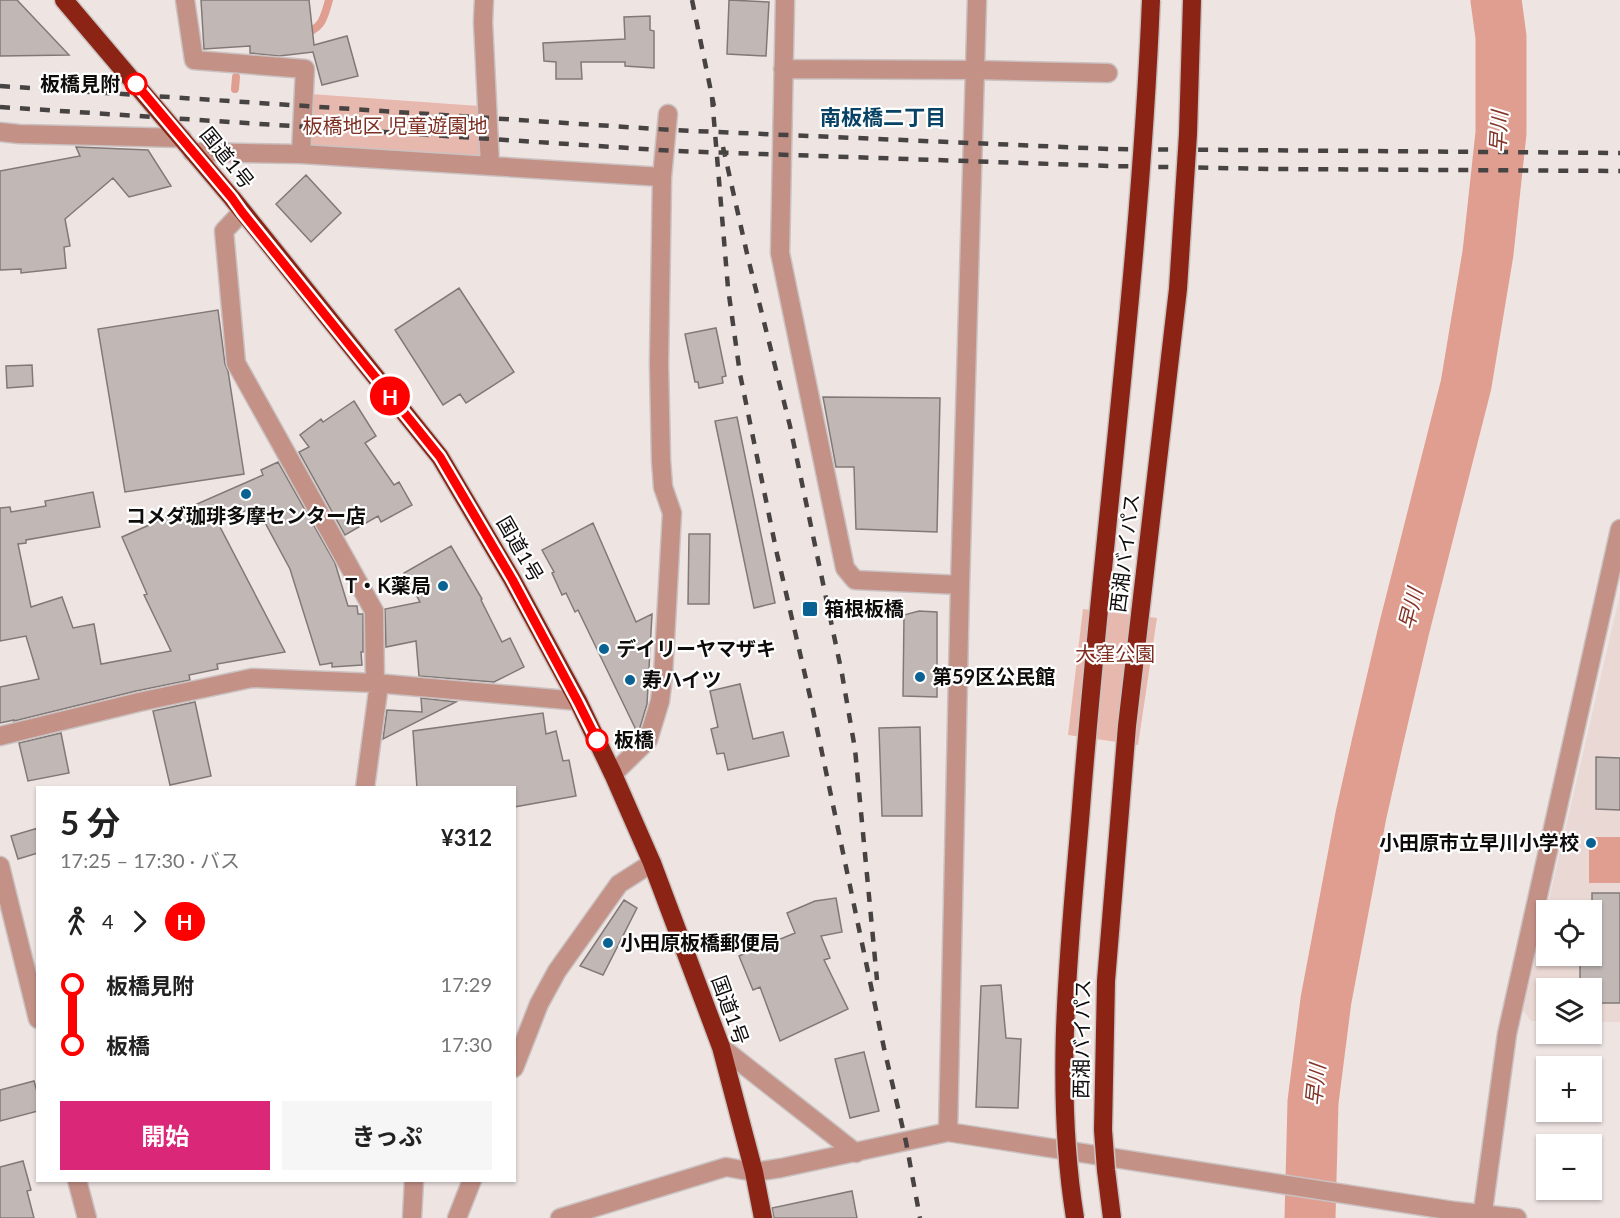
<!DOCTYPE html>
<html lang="ja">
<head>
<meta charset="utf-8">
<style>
  :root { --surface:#fff; --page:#f6f6f6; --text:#222; --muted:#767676; --accent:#db2777 }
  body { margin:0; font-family:Lato,"Noto Sans JP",sans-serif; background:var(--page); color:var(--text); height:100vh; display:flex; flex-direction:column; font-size:22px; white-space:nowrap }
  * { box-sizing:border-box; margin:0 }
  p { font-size:20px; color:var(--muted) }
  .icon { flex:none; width:33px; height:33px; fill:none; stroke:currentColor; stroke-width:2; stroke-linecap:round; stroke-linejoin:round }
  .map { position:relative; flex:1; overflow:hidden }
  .side { position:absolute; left:36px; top:786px; width:480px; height:396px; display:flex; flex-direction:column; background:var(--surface); border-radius:0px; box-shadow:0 2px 4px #0004 }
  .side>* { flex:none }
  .badge { padding:0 12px; border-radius:20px; font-size:21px; line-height:39px }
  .controls { position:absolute; left:1536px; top:900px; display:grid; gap:12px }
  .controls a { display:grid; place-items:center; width:66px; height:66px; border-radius:0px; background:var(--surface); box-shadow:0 2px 4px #0004; font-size:30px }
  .map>.badge { position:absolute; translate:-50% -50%; box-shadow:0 0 0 3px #fff }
  .legs { display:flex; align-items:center; gap:9px; height:66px; padding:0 24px; font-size:20px }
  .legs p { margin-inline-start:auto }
  .head { display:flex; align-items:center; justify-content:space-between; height:102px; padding:0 24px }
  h1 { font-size:33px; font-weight:700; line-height:45px }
  .cta { display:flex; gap:12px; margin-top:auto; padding:12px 24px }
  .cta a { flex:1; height:69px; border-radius:0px; background:var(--accent); color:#fff; font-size:24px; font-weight:700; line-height:69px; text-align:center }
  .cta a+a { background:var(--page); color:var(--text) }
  ul { padding:0 24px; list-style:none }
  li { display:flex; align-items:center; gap:21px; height:60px; font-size:22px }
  li i { display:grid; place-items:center; width:9px; height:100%; margin:0 8px; background:currentColor }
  li i::after { content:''; width:15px; height:15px; margin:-8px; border:4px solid; border-radius:50%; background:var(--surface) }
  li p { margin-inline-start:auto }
  li:first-child i { background:linear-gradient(#0000 50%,currentColor 0) }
  li:last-child i { background:linear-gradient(currentColor 50%,#0000 0) }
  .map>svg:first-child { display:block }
  .built { fill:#ead8d4; fill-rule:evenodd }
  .green { fill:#e7b8ae }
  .water { fill:#e09e91 }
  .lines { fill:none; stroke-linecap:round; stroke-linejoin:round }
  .stream { stroke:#e09e91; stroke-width:8 }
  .river { stroke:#e09e91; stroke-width:51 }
  .building { fill:#c1b8b6; stroke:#817977; stroke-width:1.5 }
  .minor-casing { stroke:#cac2c1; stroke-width:21 }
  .highway-casing { stroke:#cac2c1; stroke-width:21 }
  .minor { stroke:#c49187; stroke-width:18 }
  .highway { stroke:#8c2415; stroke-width:18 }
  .rail { stroke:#474342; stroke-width:4.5; stroke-dasharray:10 10; stroke-linecap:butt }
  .highway-bridge-casing { stroke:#cac2c1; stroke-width:21; stroke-linecap:butt }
  .highway-bridge { stroke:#8c2415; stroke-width:18 }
  .line-1-casing { stroke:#fff; stroke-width:14 }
  .line-1 { stroke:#f00; stroke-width:9 }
  .stop-1-dot { fill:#fff; stroke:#f00; stroke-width:3 }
  .poi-dot { fill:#0a6293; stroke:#fff; stroke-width:2 }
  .labels { text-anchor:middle; stroke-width:4.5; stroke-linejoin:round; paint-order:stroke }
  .stop-label { font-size:20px; font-weight:bold; fill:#0f0c0c; stroke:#fff; text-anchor:end }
  .park-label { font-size:20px; fill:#7f3023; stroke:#fff }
  .street-label { font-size:20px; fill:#0f0c0c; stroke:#fff }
  .poi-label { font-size:20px; font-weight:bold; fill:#0f0c0c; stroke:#fff; text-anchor:start }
  .neighbourhood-label { font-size:21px; font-weight:bold; fill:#084264; stroke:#fff }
  .water-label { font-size:21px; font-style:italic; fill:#833427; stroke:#fff }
</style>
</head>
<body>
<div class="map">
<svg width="1620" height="1218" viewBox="0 0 1620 1218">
  <rect width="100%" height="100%" fill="#eee5e3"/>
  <path class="built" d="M1620,594V1022H1592V988H1546V1021H1531L1523,1011ZM1546,910H1592V956H1546Z"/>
  <path class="green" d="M311,94L479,106L482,157L310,145Z
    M1083,609L1157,618L1138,745L1068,735Z"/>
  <path class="water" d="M1589,837H1620V883H1589Z"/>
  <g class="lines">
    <path class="stream" d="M302,33C322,31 324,17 329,0
      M235,89L236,77"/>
    <path class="river" d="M1310,1218L1313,1102L1326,1000L1361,815L1377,744L1404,629L1466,385L1488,253L1501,133V37L1496,0"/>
  </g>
  <path class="building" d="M0,0H17L69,55L0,56Z
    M201,0H309L314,45L347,36L358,76L322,85L313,52L279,56L250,53V46L204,49Z
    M729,0L769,2L766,56L727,54Z
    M650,16V30L654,31V68L625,66V62H581L582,79H556V62L544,61L543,43L625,39L624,17Z
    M76,147L148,150L171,186L129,197L113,178L65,219L70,246L64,247L66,268L21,273V269L0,270V171L80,156Z
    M306,175L341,213L311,242L276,204Z
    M459,288L514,372L466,403L460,394L443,405L395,330Z
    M218,310L225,364L228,371L244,474L125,492L98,329Z
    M716,328L726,376L722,377L723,383L699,388L698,382H695L685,334Z
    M32,365L33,386L7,388L6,366Z
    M823,397L940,398L937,532L856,529L854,467H836Z
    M354,401L376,436L365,443L394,485L399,482L412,505L381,522L378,516L345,535L299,452L309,447L300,435L321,419L323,422Z
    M737,417L775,603L754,608L715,421Z
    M278,462L335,563L348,606H357L358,614H363V652H361L362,665L332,667V663L320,665L290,569L256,506L218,523L285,652L217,664L218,669L189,675L190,680L136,691L14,721V720L0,723V687L39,679L26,636L0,641V508L10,507L11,512L46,506L45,501L93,492L100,527L26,540V543L18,544L31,607L62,597L73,628L94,624L101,664L171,651L144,595L147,594L122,537L263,475L261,470Z
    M593,523L636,622L652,614L647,704L638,734L578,610L575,612L566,593L562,595L552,573L554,572L542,550Z
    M689,534H710L709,604H688Z
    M451,546L482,599L481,600L502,642L510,638L524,667L494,682L419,676L416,641L386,647L385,609L420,602L404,573Z
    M919,611L937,612V697L903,696L904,615Z
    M740,684L753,739L783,732L789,756L728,770L724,753L717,754L711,729L718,727L710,691Z
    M421,698L456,702L383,739L387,710L422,712Z
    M195,702L211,776L170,785L153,711Z
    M543,713L546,734L556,731L563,761L569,760L576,796L514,807V788H417L413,731Z
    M920,727L922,816H882L879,728Z
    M61,733L69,773L28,781L19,743Z
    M1596,757L1620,758V810L1596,809Z
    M38,828V853L18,859L11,836Z
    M1592,893H1620V1003H1592V988H1580V956H1592Z
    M836,898L842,932L821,936L830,958L824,960L848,1009L780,1041L760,987L753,990L739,956L795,933L787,913L815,901Z
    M624,900L637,908L603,975L580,966Z
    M1001,985L1006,1038L1021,1039L1018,1108L976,1107L981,986Z
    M864,1052L879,1111L850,1118L835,1059Z
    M34,1081L38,1095V1111L0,1121V1090Z
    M23,1161L31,1190L27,1191L34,1218H0V1167Z
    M852,1191L857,1218H774L772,1208Z"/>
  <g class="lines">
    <g class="minor-casing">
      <path id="minor" d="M185,0L194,60L305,69L301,154
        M484,0L483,22L490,166
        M785,0L780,253L845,568L855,580L960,585
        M783,69L975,70L1108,73
        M0,132L19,134L182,138
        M192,152L301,154L662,177L659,364L661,460L663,487L672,513L663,676L660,701L648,740L613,774
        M662,177L668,114
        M242,212L224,231L236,363L374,611L375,683
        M0,736L139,702L252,678L375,683L578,701
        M365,788L379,684
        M0,866L38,1019
        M721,1047L856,1153
        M514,1068L539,1004L557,971L619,884L652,863
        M948,1132L960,585L977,0
        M77,1180L87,1218
        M412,1218L414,1180
        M457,1218L472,1180
        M560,1218L726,1167L754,1172L781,1168L948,1132L1454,1211L1517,1218
        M1482,1218L1507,1034L1620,529"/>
    </g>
    <g class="highway-casing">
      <path id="highway" d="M64,0L232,198L440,457L512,579L578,701L613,774L652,863L721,1047L754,1172L763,1218"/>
    </g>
    <use href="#minor" class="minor"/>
    <use href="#highway" class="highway"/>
    <path class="rail" d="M692,0L714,106
      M0,86L672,130L1109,149L1620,153
      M712,97L728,288L740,374L777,554L812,705L884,1048L906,1142L920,1218
      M0,107L675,151L1110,166L1274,169L1620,171
      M723,147L748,258L790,426L842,674L855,749L877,980"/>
    <g class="highway-bridge-casing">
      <path id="highway-bridge" d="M1075,1218C1053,1082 1070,943 1081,808C1102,538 1140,270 1151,0
        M1112,1218L1106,1170L1103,1130L1106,981L1127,726L1178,289L1188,134L1192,0"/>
    </g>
    <use href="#highway-bridge" class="highway-bridge"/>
  </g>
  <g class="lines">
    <g class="line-1-casing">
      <path id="line-1" d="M136,84L232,198L242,212L440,457L512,579L578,702L597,740"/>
    </g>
    <use href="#line-1" class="line-1"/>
  </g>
  <g class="stop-1-dot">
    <circle cx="136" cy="84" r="10"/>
    <circle cx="597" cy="740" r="10"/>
  </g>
  <g class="poi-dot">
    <circle cx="246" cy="494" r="6"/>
    <circle cx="443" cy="586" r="6"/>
    <rect x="802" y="601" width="16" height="16" rx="3"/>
    <circle cx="604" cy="649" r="6"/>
    <circle cx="920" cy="677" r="6"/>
    <circle cx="630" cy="680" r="6"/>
    <circle cx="1591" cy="843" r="6"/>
    <circle cx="608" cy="943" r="6"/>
  </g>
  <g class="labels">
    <g class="stop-label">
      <text x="120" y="91">板橋見附</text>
      <text x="614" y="747" text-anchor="start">板橋</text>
    </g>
    <g class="park-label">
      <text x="395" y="133">板橋地区 児童遊園地</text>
      <text x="1115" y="661">大窪公園</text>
    </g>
    <g class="street-label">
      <text transform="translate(227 158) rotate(51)" y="7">国道1号</text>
      <text transform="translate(520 549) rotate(60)" y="7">国道1号</text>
      <text transform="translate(1125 553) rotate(-83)" y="7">西湘バイパス</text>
      <text transform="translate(730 1010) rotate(70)" y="7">国道1号</text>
      <text transform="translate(1082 1039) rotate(-89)" y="7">西湘バイパス</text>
    </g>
    <g class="poi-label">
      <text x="246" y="523" text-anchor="middle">コメダ珈琲多摩センター店</text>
      <text x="431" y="593" text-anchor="end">T・K薬局</text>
      <text x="824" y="616">箱根板橋</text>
      <text x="616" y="656">デイリーヤマザキ</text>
      <text x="932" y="684">第59区公民館</text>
      <text x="642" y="687">寿ハイツ</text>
      <text x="1579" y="850" text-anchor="end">小田原市立早川小学校</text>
      <text x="620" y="950">小田原板橋郵便局</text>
    </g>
    <g class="neighbourhood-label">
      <text x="883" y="125">南板橋二丁目</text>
    </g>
    <g class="water-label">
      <text transform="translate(1499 132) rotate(-87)" y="7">早川</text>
      <text transform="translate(1411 609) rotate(-76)" y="7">早川</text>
      <text transform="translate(1316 1085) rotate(-84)" y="7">早川</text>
    </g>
  </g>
</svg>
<div class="controls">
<a><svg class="icon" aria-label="locate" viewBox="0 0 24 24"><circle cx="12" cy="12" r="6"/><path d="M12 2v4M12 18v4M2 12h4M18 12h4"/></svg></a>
<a><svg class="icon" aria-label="layers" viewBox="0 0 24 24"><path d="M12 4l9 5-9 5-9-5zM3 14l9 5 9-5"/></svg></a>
<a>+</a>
<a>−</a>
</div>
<b class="badge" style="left:390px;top:396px;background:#f00;color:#fff">H</b>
<section class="side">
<div class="head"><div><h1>5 分</h1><p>17:25 – 17:30 · バス</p></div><b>¥312</b></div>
<div class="legs"><svg class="icon" aria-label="walk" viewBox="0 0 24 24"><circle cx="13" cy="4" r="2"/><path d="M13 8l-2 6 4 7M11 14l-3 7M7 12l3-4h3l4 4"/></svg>4<svg class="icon" aria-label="forward" viewBox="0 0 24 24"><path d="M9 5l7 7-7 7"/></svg><b class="badge" style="background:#f00;color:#fff">H</b></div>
<ul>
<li><i style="color:#f00"></i><b>板橋見附</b><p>17:29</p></li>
<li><i style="color:#f00"></i><b>板橋</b><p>17:30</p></li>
</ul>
<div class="cta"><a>開始</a><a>きっぷ</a></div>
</section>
</div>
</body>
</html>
